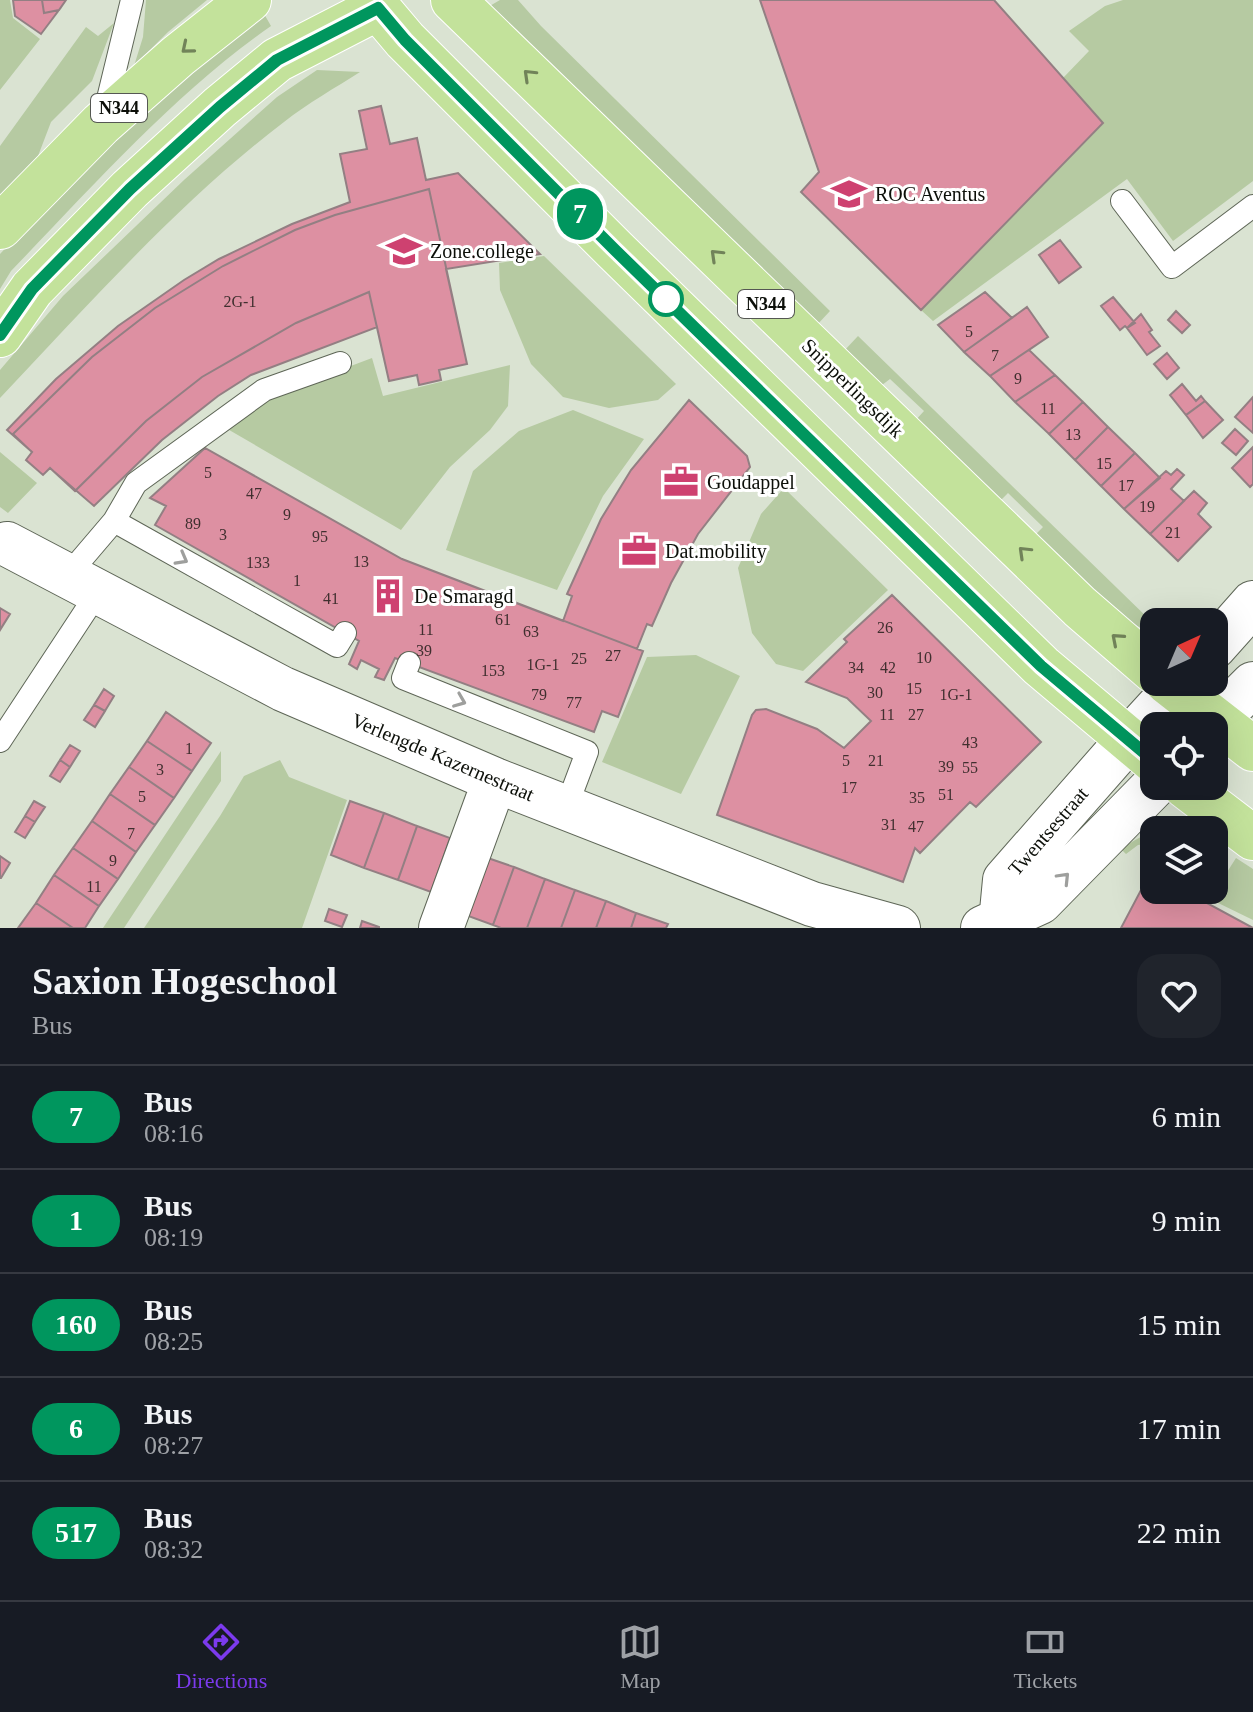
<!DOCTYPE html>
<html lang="en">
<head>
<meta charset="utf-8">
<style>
  :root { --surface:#171b24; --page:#20242c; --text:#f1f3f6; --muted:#9ea1a6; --line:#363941; --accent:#7c3aed }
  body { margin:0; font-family:"Times New Roman",serif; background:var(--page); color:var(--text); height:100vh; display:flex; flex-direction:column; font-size:30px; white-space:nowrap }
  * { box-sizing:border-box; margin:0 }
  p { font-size:26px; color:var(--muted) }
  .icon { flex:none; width:44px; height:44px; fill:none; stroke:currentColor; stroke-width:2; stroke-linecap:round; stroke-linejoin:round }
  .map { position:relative; height:928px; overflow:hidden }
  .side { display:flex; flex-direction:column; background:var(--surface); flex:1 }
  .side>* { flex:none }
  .badge { padding:0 16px; border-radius:26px; font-size:28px; line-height:52px }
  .needle { width:52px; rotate:44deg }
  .tools { position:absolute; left:1140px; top:608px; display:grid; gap:16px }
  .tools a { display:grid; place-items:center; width:88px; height:88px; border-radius:16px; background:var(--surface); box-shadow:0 8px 32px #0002; font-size:40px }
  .map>.badge { position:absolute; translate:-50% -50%; box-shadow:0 0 0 4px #fff }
  .round { display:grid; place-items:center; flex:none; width:84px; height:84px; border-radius:24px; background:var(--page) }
  .summary { display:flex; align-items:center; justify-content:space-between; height:136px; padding:0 32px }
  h1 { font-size:38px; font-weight:800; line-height:60px }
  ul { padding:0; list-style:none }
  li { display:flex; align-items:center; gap:24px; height:104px; padding:0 32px; border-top:2px solid var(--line) }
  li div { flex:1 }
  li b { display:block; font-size:30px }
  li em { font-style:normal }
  li .badge { min-width:88px; font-weight:700; text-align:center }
  .dock { display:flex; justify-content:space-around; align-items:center; height:112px; border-top:2px solid var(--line); background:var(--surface); font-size:22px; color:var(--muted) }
  .dock a { display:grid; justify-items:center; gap:4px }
  .dock .current { color:var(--accent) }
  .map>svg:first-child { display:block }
  .green { fill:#b6caa2 }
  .building { fill:#dd90a2; stroke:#937f83; stroke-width:2 }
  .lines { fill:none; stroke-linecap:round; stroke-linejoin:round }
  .service-casing { stroke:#5e6657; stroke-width:24 }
  .minor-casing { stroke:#5e6657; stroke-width:46 }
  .tertiary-casing { stroke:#5e6657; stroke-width:46 }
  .primary-casing { stroke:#fff; stroke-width:46 }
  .service { stroke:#fff; stroke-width:22 }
  .minor { stroke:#fff; stroke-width:44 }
  .tertiary { stroke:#fff; stroke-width:44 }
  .primary { stroke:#c3e29b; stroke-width:44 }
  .oneway { stroke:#718359 }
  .oneway2 { stroke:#9e9f9d }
  .line-casing { stroke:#fff; stroke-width:18 }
  .line { stroke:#00965e; stroke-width:12 }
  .stop-dot { fill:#fff; stroke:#00965e; stroke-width:4 }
  .labels { text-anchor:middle; stroke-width:6; stroke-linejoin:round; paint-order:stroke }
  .number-label { font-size:16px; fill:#402f2f }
  .shield { fill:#fff; stroke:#555753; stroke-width:2 }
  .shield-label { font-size:18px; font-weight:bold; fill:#0c0f09 }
  .poi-label { font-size:20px; fill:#0c0f09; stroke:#fff; text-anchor:start }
  .street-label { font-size:20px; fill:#0c0f09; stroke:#fff }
</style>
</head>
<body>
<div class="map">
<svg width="1253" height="928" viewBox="0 0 1253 928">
  <rect width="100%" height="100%" fill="#dae3d2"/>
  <path class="green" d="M0,0H10L13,18L40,39L0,90Z
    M146,0H207L168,32L134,66L143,37Z
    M500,0H518L541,26L830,311L816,326L488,7Z
    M1123,0H1253V181L1173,241L1127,179L933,321L921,310L1103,124L1063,78L1089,51L1069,31L1105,6Z
    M263,12L271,26C175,93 92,187 11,271L0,289V254C82,168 167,83 263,12Z
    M114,23L92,81L51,122L38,156L0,197V146L86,27L98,36Z
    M317,70L360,72C335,88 308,103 284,122C179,202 90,303 0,398V370L63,296L184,180L277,97Z
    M544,256L676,384L658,400L609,408L563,397L531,364L500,290L499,263Z
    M858,336L1154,624V633C1121,625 1061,562 1033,537L1043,527L1008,493L998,503L914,422L924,411L890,379L878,388L843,352Z
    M372,358L383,396L510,365L508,406L490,430L450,467L401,530L224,427L266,398Z
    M573,410L644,439L603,496L557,590L446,550L473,471L519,431Z
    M0,452L37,483L8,513L0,507Z
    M784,488L888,590L803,671L776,664L752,633L738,568L761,514Z
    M696,655L740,676L681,794L602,762L647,657Z
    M221,751V781L124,928H103Z
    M280,760L289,777L347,800L302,928H144L220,816L244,776Z
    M1179,825L1191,830H1154V843L1138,845L1126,854L1121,849C1140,836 1156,828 1179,825Z
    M1236,858L1253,869V920L1210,899Z"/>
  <path class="building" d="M13,0H42L44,13L59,10L41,34L15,16Z
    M42,0H66L59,10L44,13Z
    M760,0H994L1103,123L921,310L801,192L819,172Z
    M381,106L390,144L417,138L426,180L458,173L540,254L446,269L467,364L439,370L441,380L419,385L417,375L389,381L369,292L296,323L202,377L146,421L75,491L50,468L43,475L26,460L32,452L7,430L56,379L118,326L184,280L219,259L292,224L350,202L340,154L367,149L359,111Z
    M429,189L467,364L439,370L441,380L419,385L417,375L389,381L377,327L251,375L218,396L162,440L94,506L50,468L43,475L26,460L32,452L13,434L92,357L155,308L223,266L295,230L335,215Z
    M1060,240L1081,267L1059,283L1039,255Z
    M985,292L1012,318L964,352L938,325Z
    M1113,297L1135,323L1127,328L1125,326L1120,330L1101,306Z
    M1027,307L1048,337L990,376L964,352Z
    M1176,311L1190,325L1182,333L1168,320Z
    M1141,314L1152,330L1149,332L1160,346L1147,355L1127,328Z
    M1048,337L1029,350L1055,375L1015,402L990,376Z
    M1167,353L1179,368L1167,379L1154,364Z
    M1055,375L1083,402L1049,434L1015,402Z
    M1182,384L1196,401L1201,396L1205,401L1186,415L1170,395Z
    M1253,397V433L1235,417Z
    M689,400L747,456L750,467L698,534L671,583L652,626L647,624L637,649L643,651L618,717L602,711L594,732L395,658L384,680L375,677L379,669L361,660L357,669L349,664L359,641L155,525L166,506L150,498L205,448L402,559L563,621L572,596L567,594L601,519L631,470Z
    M1205,401L1223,420L1203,438L1186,415Z
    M1083,402L1108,427L1075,460L1049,434Z
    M1108,427L1135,453L1101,486L1075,460Z
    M1235,429L1248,441L1236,455L1222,443Z
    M1253,447V484L1250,487L1232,468Z
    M205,448L402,559L643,651L618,717L602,711L594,732L395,658L384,680L375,677L379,669L361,660L357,669L349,664L359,641L155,525L166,506L150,498Z
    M1135,453L1160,478L1124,509L1101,486Z
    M1177,469L1184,475L1171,489L1184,501L1150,534L1124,509L1166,471L1171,475Z
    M1194,491L1207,503L1198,514L1211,527L1178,561L1150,534Z
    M892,595L1041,742L976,807L970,802L920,853L915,848L903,882L717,815L752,715L756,710L766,709L817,729L844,748L871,721L847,698L806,682L847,642L844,639Z
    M892,595L1041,742L976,807L970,802L920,853L915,848L903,882L717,815L752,715L756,710L766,709L817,729L844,748L871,721L847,698L806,682L847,642L844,639Z
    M0,608L10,614L0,630Z
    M104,689L114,696L105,711L94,705Z
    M94,705L105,711L95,727L84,720Z
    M166,712L211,743L192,771L147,741Z
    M147,741L192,771L174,798L129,767Z
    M70,745L80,751L70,767L60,760Z
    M60,760L70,767L60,782L50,776Z
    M129,767L174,798L155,825L110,794Z
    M110,794L155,825L136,852L92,821Z
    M34,801L45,807L35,822L25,816Z
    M350,801L384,813L364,868L331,855Z
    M384,813L417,826L398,880L364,868Z
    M25,816L35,822L25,838L15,832Z
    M92,821L136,852L118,879L73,848Z
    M417,826L450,838L431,892L398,880Z
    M73,848L118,879L99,906L54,875Z
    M0,856L10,863L1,878H0Z
    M482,856L514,867L493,925L460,913Z
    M514,867L545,879L527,928H501L493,925Z
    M1150,873L1154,875V890H1183L1253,928H1121Z
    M54,875L99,906L85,928H73L36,903Z
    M545,879L575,890L561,928H527Z
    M575,890L606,901L596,928H561Z
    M606,901L636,913L631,928H596Z
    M36,903L73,928H18Z
    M329,909L347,915L342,927L325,921Z
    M636,913L668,924L666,928H631Z
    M362,921L379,927V928H360Z"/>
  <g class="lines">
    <g class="service-casing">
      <path id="service" d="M105,111L132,0
        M1122,201L1172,267L1253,206
        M114,521L337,646L345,633
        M68,575L114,521L136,483L264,390L340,363
        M409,663L403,678L587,752L566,808
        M0,741L98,592"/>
    </g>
    <g class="minor-casing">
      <path id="minor" d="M7,544L283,689L495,780L812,904L898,928
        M1001,922L1005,880L1128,740
        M441,928L495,780
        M983,928L1040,902L1154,786"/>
    </g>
    <g class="tertiary-casing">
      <path id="tertiary" d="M1214,647L1253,603
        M1211,726L1253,684
        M1128,740L1181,682"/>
    </g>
    <g class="primary-casing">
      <path id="primary" d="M453,0L1080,607L1154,671
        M0,227L101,124L178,56L249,0
        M0,335L32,289L130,189L220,107L277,60L378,8L405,40L615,250L1041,666L1154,761
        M1167,682L1253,749
        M1185,786L1253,838"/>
    </g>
    <use href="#service" class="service"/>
    <use href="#minor" class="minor"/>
    <use href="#tertiary" class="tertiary"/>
    <use href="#primary" class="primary"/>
  </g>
  <defs><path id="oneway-chevron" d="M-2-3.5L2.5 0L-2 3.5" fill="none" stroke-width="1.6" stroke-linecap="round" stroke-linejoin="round" transform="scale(2)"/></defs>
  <g class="oneway">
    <use href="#oneway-chevron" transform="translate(187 48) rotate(140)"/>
    <use href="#oneway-chevron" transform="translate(529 75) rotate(-136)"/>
    <use href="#oneway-chevron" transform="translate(716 255) rotate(-136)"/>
    <use href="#oneway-chevron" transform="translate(1024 552) rotate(-136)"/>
    <use href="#oneway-chevron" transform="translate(1117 639) rotate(-139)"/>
  </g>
  <g class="oneway2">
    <use href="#oneway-chevron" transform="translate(182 559) rotate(29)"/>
    <use href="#oneway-chevron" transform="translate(460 701) rotate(22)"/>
    <use href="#oneway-chevron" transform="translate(1064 878) rotate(-46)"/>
  </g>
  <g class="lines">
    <g class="line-casing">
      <path id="line" d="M0,335L32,289L130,189L220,107L277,60L378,8L405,40L615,250L1041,666L1154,761"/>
    </g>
    <use href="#line" class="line"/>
  </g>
  <defs>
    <g id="university-bare" transform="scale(2.76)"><path d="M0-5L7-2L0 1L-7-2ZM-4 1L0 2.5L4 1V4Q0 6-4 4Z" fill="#ce4170" stroke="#fff" stroke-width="2.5" paint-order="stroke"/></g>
    <g id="office-bare" transform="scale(2.76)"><path d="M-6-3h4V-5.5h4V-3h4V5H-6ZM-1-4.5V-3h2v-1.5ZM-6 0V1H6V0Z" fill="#ce4170" stroke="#fff" stroke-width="2.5" paint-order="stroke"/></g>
    <g id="building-bare" transform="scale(2.76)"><path d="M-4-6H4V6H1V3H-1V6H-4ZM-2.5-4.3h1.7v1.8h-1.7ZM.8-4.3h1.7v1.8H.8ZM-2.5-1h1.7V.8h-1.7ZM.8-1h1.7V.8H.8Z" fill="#ce4170" stroke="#fff" stroke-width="2.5" paint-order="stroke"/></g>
  </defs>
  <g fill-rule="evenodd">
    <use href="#university-bare" x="849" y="194"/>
    <use href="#university-bare" x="404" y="251"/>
    <use href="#office-bare" x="681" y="482"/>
    <use href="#office-bare" x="639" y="551"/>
    <use href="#building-bare" x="388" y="596"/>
  </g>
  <circle class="stop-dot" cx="666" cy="299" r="16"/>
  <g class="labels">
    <g class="number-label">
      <text x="240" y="307">2G-1</text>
      <text x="969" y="337">5</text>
      <text x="995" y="361">7</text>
      <text x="1018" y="384">9</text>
      <text x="1048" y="414">11</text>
      <text x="1073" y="440">13</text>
      <text x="1104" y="469">15</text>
      <text x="208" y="478">5</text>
      <text x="1126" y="491">17</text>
      <text x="254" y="499">47</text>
      <text x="1147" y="512">19</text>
      <text x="287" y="520">9</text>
      <text x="193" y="529">89</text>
      <text x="1173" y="538">21</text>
      <text x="223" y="540">3</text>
      <text x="320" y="542">95</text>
      <text x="361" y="567">13</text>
      <text x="258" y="568">133</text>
      <text x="297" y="586">1</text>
      <text x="331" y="604">41</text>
      <text x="503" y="625">61</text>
      <text x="885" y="633">26</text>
      <text x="426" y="635">11</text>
      <text x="531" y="637">63</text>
      <text x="424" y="656">39</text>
      <text x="613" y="661">27</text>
      <text x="924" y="663">10</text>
      <text x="579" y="664">25</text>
      <text x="543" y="670">1G-1</text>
      <text x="856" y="673">34</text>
      <text x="888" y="673">42</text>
      <text x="493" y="676">153</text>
      <text x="914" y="694">15</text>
      <text x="875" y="698">30</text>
      <text x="539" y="700">79</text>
      <text x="956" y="700">1G-1</text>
      <text x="574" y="708">77</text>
      <text x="887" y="720">11</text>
      <text x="916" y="720">27</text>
      <text x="970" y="748">43</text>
      <text x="189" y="754">1</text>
      <text x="846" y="766">5</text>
      <text x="876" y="766">21</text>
      <text x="946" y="772">39</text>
      <text x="970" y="773">55</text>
      <text x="160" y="775">3</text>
      <text x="849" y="793">17</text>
      <text x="946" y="800">51</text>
      <text x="142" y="802">5</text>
      <text x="917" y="803">35</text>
      <text x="889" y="830">31</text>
      <text x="916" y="832">47</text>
      <text x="131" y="839">7</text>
      <text x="113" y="866">9</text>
      <text x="94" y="892">11</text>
    </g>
    <g class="shield">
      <rect x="91" y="94" width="56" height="28" rx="6"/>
      <rect x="738" y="290" width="56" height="28" rx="6"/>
    </g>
    <g class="shield-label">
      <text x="119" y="114">N344</text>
      <text x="766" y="310">N344</text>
    </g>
    <g class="poi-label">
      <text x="875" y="201">ROC Aventus</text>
      <text x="430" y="258">Zone.college</text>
      <text x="707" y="489">Goudappel</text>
      <text x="665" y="558">Dat.mobility</text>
      <text x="414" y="603">De Smaragd</text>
    </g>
    <g class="street-label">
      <text transform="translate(853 388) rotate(44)" y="7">Snipperlingsdijk</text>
      <text transform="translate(443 757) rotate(23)" y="7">Verlengde Kazernestraat</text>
      <text transform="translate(1048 831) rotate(-49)" y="7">Twentsestraat</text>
    </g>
  </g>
</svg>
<div class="tools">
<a><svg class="needle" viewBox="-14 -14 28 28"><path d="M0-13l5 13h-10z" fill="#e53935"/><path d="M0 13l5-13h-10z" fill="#9ea1a6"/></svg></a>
<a><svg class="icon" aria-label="locate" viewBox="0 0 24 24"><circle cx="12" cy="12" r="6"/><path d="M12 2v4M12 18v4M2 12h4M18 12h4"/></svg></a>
<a><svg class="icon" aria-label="layers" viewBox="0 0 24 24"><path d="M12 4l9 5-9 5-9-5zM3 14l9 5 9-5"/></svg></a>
</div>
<b class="badge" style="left:580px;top:214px;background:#00965e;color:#fff">7</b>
</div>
<section class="side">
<div class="summary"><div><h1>Saxion Hogeschool</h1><p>Bus</p></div><a class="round"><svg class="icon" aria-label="heart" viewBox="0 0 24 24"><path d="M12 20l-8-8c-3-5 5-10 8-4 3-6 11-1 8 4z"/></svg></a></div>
<ul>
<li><span class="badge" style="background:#00965e;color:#fff">7</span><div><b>Bus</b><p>08:16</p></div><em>6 min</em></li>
<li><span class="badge" style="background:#00965e;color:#fff">1</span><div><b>Bus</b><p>08:19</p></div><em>9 min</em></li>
<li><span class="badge" style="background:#00965e;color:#fff">160</span><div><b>Bus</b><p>08:25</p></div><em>15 min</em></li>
<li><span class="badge" style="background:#00965e;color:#fff">6</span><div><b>Bus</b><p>08:27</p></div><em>17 min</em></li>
<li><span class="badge" style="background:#00965e;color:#fff">517</span><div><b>Bus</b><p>08:32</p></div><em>22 min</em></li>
</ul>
</section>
<nav class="dock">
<a class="current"><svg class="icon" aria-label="directions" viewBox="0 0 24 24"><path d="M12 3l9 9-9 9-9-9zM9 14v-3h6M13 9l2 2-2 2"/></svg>Directions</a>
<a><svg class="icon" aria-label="map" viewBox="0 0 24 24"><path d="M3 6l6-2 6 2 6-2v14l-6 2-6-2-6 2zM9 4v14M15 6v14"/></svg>Map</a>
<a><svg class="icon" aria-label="tickets" viewBox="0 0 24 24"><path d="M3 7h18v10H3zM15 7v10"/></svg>Tickets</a>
</nav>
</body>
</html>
